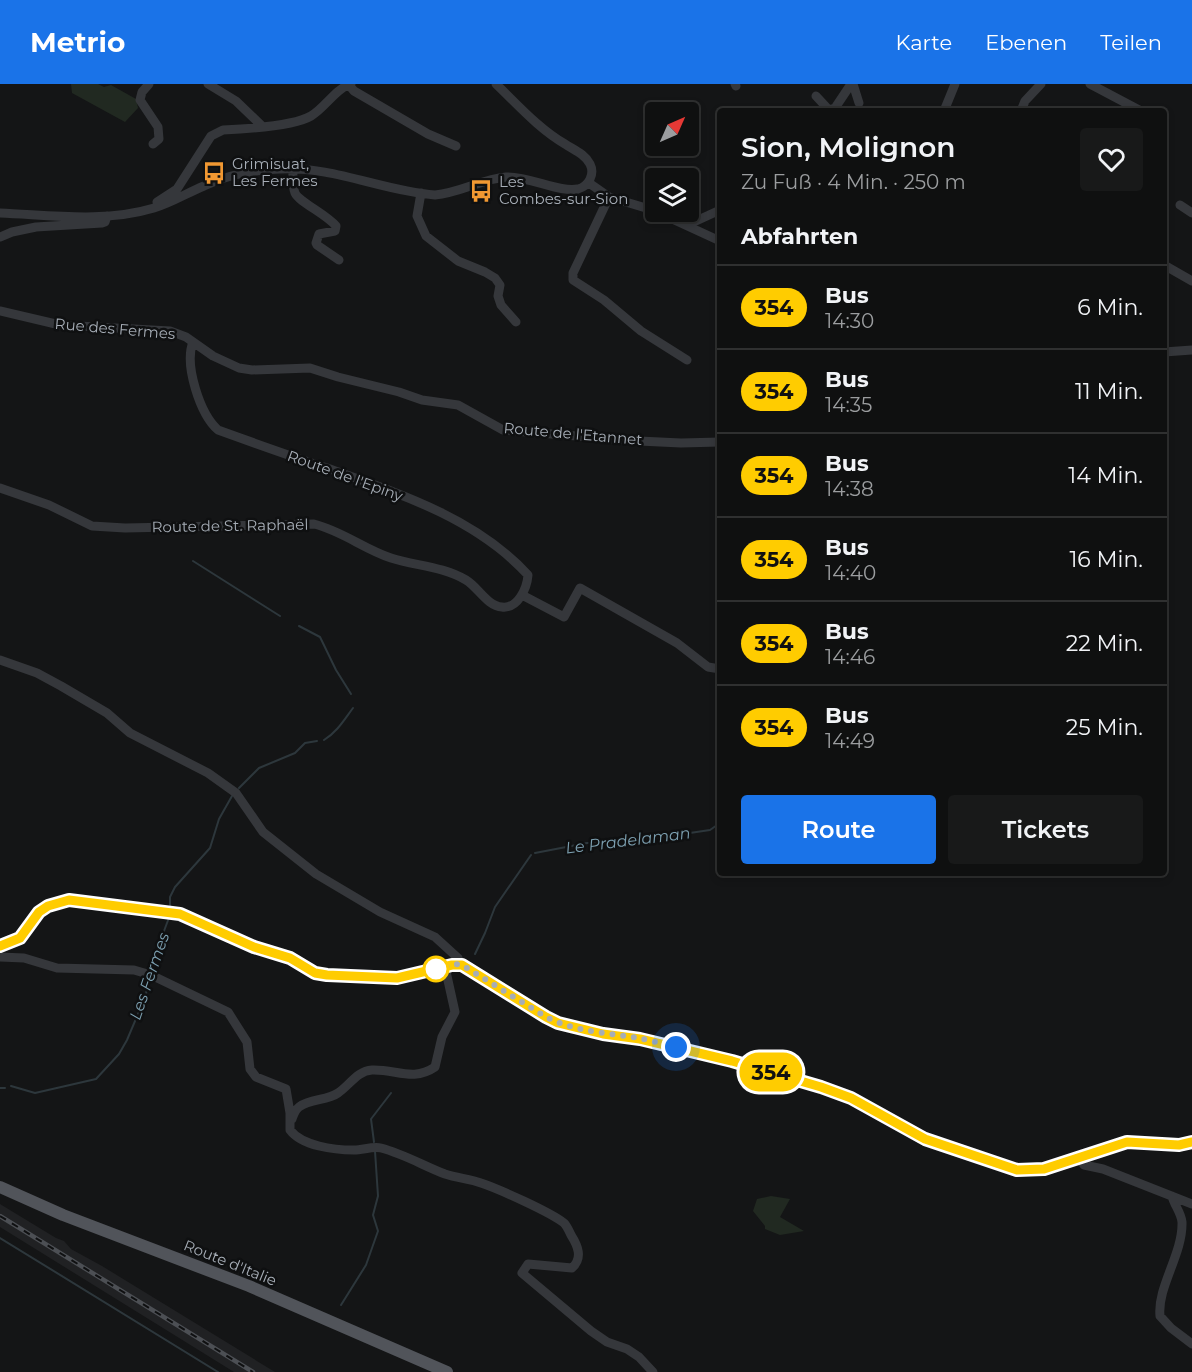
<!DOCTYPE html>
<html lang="de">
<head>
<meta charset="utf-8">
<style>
  :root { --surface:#0f1010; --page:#181919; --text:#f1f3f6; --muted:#9b9d9f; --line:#2f3030; --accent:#1a73e8 }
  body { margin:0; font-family:Montserrat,sans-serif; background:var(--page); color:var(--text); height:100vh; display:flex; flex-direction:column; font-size:22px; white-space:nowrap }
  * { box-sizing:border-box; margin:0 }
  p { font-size:20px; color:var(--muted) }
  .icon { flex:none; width:33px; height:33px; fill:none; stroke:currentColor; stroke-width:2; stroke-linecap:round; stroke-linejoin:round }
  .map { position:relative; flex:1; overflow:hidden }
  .panel { position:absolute; left:717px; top:24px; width:450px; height:768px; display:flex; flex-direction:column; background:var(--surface); border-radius:6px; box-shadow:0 3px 9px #0003,0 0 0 2px var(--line) }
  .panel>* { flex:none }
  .badge { padding:0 12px; border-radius:20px; font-size:21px; line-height:39px }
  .needle { width:39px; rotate:45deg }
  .tools { position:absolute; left:645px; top:18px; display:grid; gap:12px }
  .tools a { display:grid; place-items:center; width:54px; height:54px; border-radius:6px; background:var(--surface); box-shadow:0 3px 9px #0003,0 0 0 2px var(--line); font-size:30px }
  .you { position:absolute; width:30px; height:30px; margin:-15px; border:4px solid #fff; border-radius:50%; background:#1a73e8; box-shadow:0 0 0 9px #1a73e833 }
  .map>.badge { position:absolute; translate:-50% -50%; box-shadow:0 0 0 3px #fff }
  h2 { padding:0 24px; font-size:22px; line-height:54px }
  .round { display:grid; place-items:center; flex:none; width:63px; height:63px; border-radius:6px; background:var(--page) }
  .summary { display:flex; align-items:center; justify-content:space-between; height:102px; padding:0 24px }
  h1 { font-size:28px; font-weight:600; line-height:45px }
  .button { display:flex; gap:12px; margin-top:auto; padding:12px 24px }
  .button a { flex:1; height:69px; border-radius:6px; background:var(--accent); color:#fff; font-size:24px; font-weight:600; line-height:69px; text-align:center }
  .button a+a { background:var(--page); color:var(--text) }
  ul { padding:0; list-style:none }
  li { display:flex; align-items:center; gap:18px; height:84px; padding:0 24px; border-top:2px solid var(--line) }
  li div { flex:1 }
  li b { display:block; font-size:22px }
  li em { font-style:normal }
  li .badge { min-width:66px; font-weight:700; text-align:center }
  header { display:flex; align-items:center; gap:36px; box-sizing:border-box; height:84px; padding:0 30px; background:var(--accent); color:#fff }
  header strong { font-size:28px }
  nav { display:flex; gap:33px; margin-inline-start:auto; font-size:21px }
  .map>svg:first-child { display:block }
  .built { fill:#202123 }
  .green { fill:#212921 }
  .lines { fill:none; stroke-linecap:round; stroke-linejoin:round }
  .stream { stroke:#2d373c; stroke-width:2 }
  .minor { stroke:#35373b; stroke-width:9 }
  .major { stroke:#51545a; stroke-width:12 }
  .rail-casing { stroke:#4c4f54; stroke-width:4.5 }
  .rail { stroke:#0f1011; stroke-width:2; stroke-dasharray:7; stroke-linecap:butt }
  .line-casing { stroke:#fff; stroke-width:14 }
  .line { stroke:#fc0; stroke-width:9 }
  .walk { stroke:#a6adb6; stroke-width:6; stroke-dasharray:0 10.8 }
  .stop-dot { fill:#fff; stroke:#fc0; stroke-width:3 }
  .labels { text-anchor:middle; stroke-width:5; stroke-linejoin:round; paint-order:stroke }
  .poi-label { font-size:15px; fill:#a6adb6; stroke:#0f1011; text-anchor:start }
  .street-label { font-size:15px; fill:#a6adb6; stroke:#0f1011 }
  .water-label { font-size:16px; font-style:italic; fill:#7da0b1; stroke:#0f1011 }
</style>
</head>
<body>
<header>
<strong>Metrio</strong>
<nav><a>Karte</a><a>Ebenen</a><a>Teilen</a></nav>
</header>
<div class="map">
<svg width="1192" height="1288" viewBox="0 0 1192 1288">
  <rect width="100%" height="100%" fill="#141516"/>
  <path class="built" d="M0,1120L56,1154L64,1157L71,1165L102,1182L275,1288H234L0,1143Z"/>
  <path class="green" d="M71,0H98L104,3L111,1L136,15L138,24L125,38L72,9Z
    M771,1112L790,1115L780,1133L804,1147L780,1151L765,1145V1142L753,1127L757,1115Z"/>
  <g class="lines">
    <path class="stream" d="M193,477L280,532
      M299,542L320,553L336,586L351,610
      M324,656C337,648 344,636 353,624
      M239,704L259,684L295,669L305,659L317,657
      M535,769L587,759H604L629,753L656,754L710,746L720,739
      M170,825V813L175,803L210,764L219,735L232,712
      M475,870L485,849L495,823L531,771
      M149,887L170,831
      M11,1002L35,1009L96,995L119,970L127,956L146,911L148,892
      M0,1004H5
      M374,1058L371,1035L391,1009
      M0,1154L218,1288
      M341,1221L366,1181L378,1147L373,1131L378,1112L375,1067"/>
    <path class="minor" d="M149,0L142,8L140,16L158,43L159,55L153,60
      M208,0L236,17L262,42
      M735,0L736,2
      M853,0L859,19
      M1090,0L1141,27
      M349,1L354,7L428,50L456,62
      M816,12L829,26L835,24L851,0
      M944,27L955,0
      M1021,27L1025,17L1041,0
      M293,85C293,92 292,102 295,109C299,118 326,130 336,142L335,147L319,150L316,159L317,161L339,176
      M589,99L609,113L656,127
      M421,109L417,132L426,152L458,177L485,188L495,194L500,201L498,212L501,221L516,238
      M609,113L573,189V196L604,216L641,247L687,276
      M157,118L177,105L211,52L223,46C244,45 294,42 311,32C326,23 335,5 351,0
      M1180,121L1192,129
      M657,128L720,157
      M0,129C51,131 104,139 154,124C171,119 187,109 204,102C227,91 253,86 279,85C334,82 382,107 435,111C460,109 482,95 506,93C529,92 560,109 578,105C589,102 595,90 590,80C585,70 574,66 565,60C539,45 518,21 496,0
      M683,139L686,136L696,137L720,126
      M0,153L12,148L36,143L102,139L105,138L107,132
      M1164,181L1192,197
      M0,227L60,241L170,247L186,253L213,272L239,284L252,286L310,284L338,293L399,308L422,316L458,321L503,346L639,357L681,359L720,358
      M1164,268L1192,266
      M0,404L49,421L92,442L125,444L314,440C342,447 364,465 391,474C416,482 442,482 466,496C478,503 487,522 502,523C518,525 527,504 528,491C476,434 398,409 327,384C290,372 254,359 218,346C200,330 184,281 193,258
      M522,511L564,533L580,504L677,559L708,583L720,585
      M0,576L37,589L61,602L107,629L130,649L208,689L236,709L263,748L316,790L380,828L435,853L458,874L460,880
      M0,862L20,854L39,828L48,822L69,816L180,830L254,863L290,874L315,889L327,891L397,894L452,881H462L546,933L558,939L603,950L640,955L732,977L821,1003L851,1014L925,1055L1017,1086L1044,1085L1127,1058L1179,1061L1192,1059
      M0,873L24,874L57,884L134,886L151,891L228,928L247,958L250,985L256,993L286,1005L290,1029V1046
      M292,1035C294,1030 295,1026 299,1023C310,1014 327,1017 338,1009C350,1001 357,987 372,986C396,985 413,998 435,983L442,953L455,928L445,883
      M290,1046C302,1062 334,1066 354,1066C363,1066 373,1062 381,1064C404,1070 424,1082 445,1090C457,1094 470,1095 481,1099C499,1105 550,1128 564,1139C567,1142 569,1147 571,1151C578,1162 583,1174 572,1184L528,1180L522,1189L591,1247L607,1258L627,1265L639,1273L653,1288
      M1078,1073L1084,1081L1103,1085L1192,1120
      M1172,1112C1174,1121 1181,1128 1182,1138C1183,1170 1157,1203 1160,1232L1171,1244L1192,1260"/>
    <path class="major" d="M0,1103L63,1131L249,1202L447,1288"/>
    <g class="rail-casing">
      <path id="rail" d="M0,1132L253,1288"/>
    </g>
    <use href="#rail" class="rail"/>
  </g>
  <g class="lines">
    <g class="line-casing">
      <path id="line" d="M0,862L20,854L39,828L48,822L69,816L180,830L254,863L290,874L315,889L327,891L397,894L452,881H462L546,933L558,939L603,950L640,955L732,977L821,1003L851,1014L925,1055L1017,1086L1044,1085L1127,1058L1179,1061L1192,1058"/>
    </g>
    <use href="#line" class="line"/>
    <path class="walk" d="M436,885L456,880L462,881L546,933C575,948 608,949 639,954C651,957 664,960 676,963"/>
  </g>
  <defs>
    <g id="bus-bare" transform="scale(1.8)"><path d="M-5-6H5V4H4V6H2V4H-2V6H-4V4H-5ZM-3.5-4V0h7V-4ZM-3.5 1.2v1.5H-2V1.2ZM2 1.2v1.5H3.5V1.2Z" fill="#f19832" stroke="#0f1011" stroke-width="2.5" paint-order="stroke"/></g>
  </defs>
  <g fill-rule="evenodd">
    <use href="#bus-bare" x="214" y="89"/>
    <use href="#bus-bare" x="481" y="107"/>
  </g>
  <circle class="stop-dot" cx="436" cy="885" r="12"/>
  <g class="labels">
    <g class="poi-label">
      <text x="232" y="85">Grimisuat,<tspan x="232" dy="17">Les Fermes</tspan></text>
      <text x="499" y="103">Les<tspan x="499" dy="17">Combes-sur-Sion</tspan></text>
    </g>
    <g class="street-label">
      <text transform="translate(115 245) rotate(5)" y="5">Rue des Fermes</text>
      <text transform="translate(573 350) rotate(5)" y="5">Route de l'Etannet</text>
      <text transform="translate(345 392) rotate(20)" y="5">Route de l'Epiny</text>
      <text transform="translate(230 442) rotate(-1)" y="5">Route de St. Raphaël</text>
      <text transform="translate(230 1179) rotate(22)" y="5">Route d'Italie</text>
    </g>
    <g class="water-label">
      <text transform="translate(628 756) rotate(-7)" y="6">Le Pradelaman</text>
      <text transform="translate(149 892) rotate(-71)" y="6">Les Fermes</text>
    </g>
  </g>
</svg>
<div class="tools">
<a><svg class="needle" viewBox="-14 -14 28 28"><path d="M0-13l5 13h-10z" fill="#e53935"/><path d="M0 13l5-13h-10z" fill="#9b9d9f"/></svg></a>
<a><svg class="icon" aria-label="layers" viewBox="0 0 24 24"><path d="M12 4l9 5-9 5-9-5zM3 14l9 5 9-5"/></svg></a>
</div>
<div class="you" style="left:676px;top:963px"></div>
<b class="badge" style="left:771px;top:988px;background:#fc0;color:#111">354</b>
<section class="panel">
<div class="summary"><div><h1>Sion, Molignon</h1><p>Zu Fuß · 4 Min. · 250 m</p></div><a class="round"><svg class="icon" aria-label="heart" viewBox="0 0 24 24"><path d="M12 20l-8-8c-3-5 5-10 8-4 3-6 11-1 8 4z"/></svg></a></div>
<h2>Abfahrten</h2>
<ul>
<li><span class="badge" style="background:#fc0;color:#111">354</span><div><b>Bus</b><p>14:30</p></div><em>6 Min.</em></li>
<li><span class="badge" style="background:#fc0;color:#111">354</span><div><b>Bus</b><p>14:35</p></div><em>11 Min.</em></li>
<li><span class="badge" style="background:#fc0;color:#111">354</span><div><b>Bus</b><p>14:38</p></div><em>14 Min.</em></li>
<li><span class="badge" style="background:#fc0;color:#111">354</span><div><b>Bus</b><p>14:40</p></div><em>16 Min.</em></li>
<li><span class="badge" style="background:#fc0;color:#111">354</span><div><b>Bus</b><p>14:46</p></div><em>22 Min.</em></li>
<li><span class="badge" style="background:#fc0;color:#111">354</span><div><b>Bus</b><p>14:49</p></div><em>25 Min.</em></li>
</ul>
<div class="button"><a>Route</a><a>Tickets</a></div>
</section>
</div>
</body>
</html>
